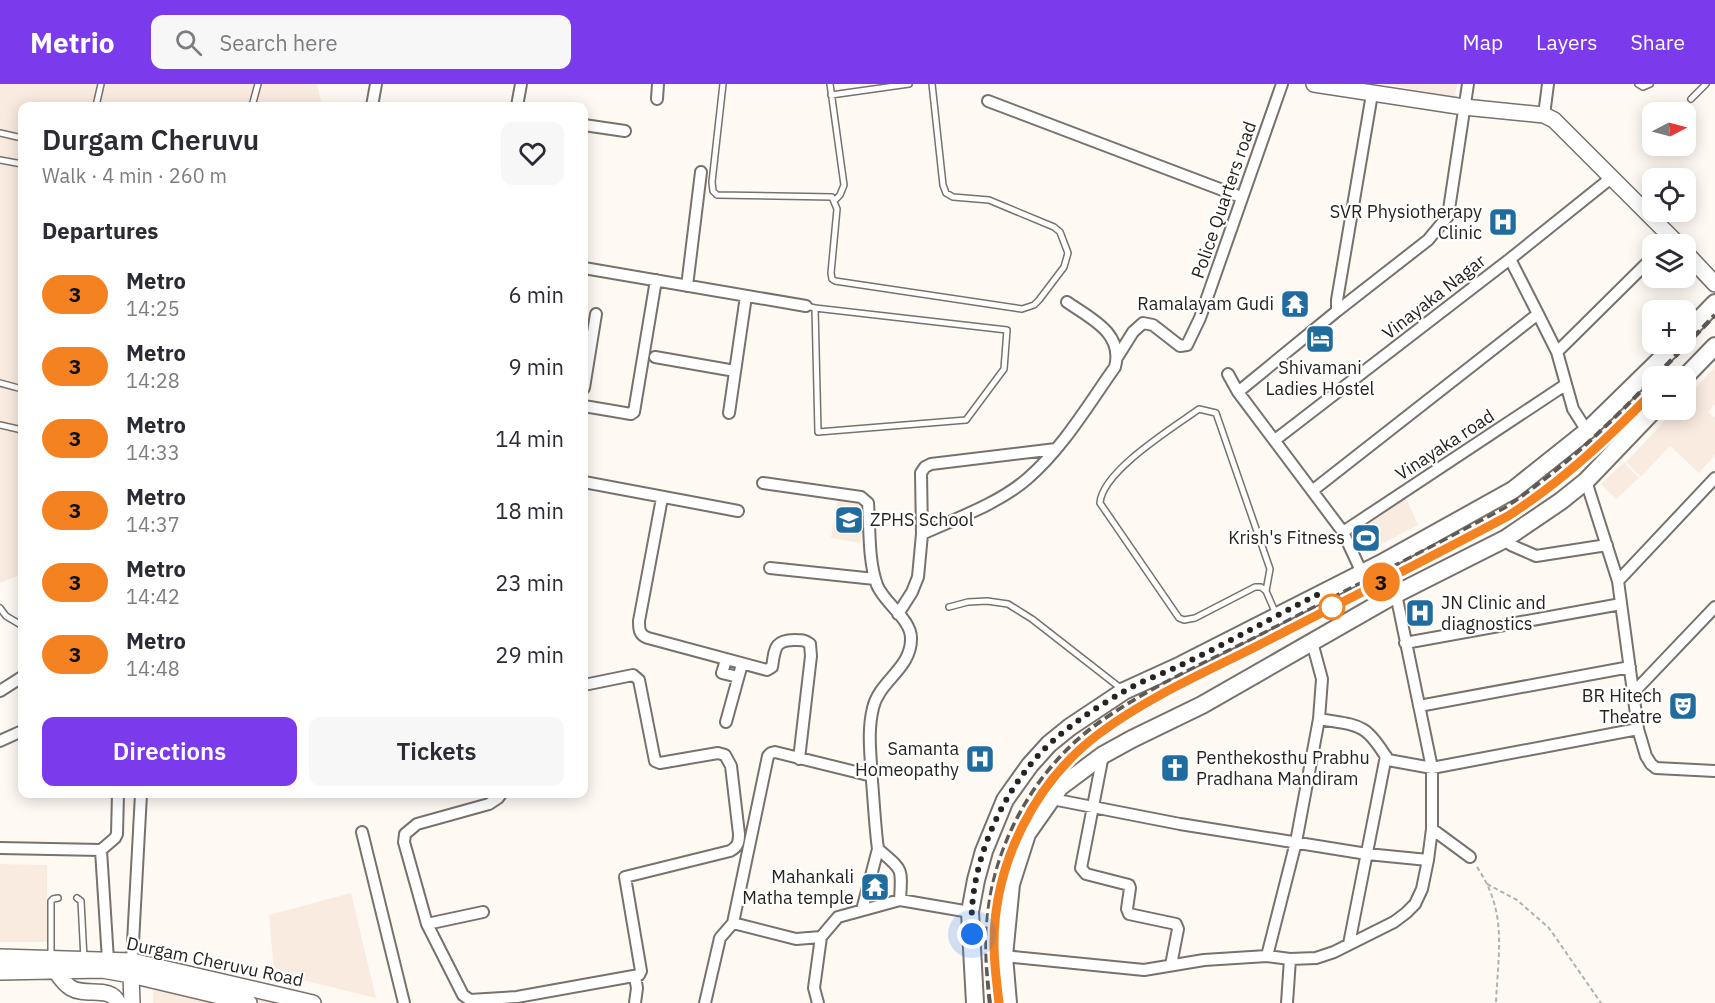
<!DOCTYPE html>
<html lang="en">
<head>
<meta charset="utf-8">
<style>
  :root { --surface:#fff; --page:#f7f7f7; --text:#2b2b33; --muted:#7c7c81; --accent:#7c3aed }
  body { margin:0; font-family:"IBM Plex Sans",sans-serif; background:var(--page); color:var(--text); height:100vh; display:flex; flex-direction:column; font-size:22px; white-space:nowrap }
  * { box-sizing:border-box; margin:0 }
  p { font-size:20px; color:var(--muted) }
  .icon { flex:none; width:33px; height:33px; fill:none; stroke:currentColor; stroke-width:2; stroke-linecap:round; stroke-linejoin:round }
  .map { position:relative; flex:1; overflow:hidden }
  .side { position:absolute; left:18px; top:18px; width:570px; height:696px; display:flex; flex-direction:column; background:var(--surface); border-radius:12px; box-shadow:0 3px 15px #0003 }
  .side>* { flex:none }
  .badge { padding:0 12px; border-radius:20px; font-size:21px; line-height:39px }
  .needle { width:39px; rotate:84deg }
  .fabs { position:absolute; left:1642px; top:18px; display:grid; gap:12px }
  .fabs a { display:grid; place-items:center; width:54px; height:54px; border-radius:12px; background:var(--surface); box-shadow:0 3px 15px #0003; font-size:30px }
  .you { position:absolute; width:30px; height:30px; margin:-15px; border:4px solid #fff; border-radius:50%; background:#1a73e8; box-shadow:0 0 0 9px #1a73e833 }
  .map>.badge { position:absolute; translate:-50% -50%; box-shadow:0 0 0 3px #fff }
  h2 { padding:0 24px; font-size:22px; line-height:54px }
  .round { display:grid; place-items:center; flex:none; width:63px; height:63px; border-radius:12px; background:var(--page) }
  .head { display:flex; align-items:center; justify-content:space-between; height:102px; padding:0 24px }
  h1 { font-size:28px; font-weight:600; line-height:45px }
  .primary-button { display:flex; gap:12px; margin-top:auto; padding:12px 24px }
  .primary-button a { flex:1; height:69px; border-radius:12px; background:var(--accent); color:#fff; font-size:24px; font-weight:600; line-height:69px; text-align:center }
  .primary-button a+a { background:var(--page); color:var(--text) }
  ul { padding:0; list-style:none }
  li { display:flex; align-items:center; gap:18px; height:72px; padding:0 24px }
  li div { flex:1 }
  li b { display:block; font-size:22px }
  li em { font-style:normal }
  li .badge { min-width:66px; font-weight:700; text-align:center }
  header { display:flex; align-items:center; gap:36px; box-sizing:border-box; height:84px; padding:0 30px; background:var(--accent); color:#fff }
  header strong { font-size:28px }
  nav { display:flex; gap:33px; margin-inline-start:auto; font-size:21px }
  .search { width:420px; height:54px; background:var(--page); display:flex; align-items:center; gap:15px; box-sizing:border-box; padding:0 21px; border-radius:12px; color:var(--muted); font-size:22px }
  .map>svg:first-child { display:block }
  .built { fill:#f9ebe0 }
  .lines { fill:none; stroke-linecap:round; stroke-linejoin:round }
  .lane-casing { stroke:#78716c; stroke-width:8 }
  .street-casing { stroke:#78716c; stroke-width:14 }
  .secondary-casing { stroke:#78716c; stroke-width:18 }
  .primary-casing { stroke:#78716c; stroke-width:20 }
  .path { stroke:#b5b0ac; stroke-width:2; stroke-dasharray:4.5 3; stroke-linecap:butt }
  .lane { stroke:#fff; stroke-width:5 }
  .street { stroke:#fff; stroke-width:10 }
  .secondary { stroke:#fff; stroke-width:15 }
  .primary { stroke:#fff; stroke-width:16 }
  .rail { stroke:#5d5957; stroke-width:4.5; stroke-dasharray:9 4.5; stroke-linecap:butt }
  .line-casing { stroke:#fff; stroke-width:14 }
  .line { stroke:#f58220; stroke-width:9 }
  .walk { stroke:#262321; stroke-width:6; stroke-dasharray:0 10.8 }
  .stop-dot { fill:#fff; stroke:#f58220; stroke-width:3 }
  .labels { text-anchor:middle; stroke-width:4.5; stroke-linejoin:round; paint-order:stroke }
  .street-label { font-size:18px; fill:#262321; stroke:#fff }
  .poi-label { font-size:18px; fill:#262321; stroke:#fff; text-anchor:end }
</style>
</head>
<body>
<header>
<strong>Metrio</strong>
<div class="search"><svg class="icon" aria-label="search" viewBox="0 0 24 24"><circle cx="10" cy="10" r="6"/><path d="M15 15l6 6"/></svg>Search here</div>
<nav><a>Map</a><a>Layers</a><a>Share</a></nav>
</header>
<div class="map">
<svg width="1715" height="919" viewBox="0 0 1715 919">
  <rect width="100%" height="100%" fill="#fff9f4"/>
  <path class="built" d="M0,0H317L322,22H22V490L0,499Z
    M1385,0H1457L1455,13Z
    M1715,283V320L1708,328L1715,334V371L1699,389L1670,362L1641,393L1626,378L1675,326H1686V314Z
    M1624,378L1639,394L1616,415L1601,400Z
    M1405,412L1418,441L1364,469L1353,447Z
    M838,414L867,419L860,459L831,454Z
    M0,780L47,781V858H0Z
    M351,809L376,914L274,889L269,831Z
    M154,901L272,917V919H153Z"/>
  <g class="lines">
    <g class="lane-casing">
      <path id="lane" d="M723,0L712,98L713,107L717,111L832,113L837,125L831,189L832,195L835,197L1022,225L1034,221L1039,216L1064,183L1068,169L1060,148L1054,143L989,116L953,113L946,109L943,101L932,0
        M830,0L844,101L840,111L835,116
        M1638,0L1643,3L1650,0
        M831,11L909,0
        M1691,15L1706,0
        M96,22L101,0
        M252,22L258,0
        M0,49L22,54
        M0,76L22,80
        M806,222L815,224L818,348L966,336L1004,285L1007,246L815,224
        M0,299L22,305
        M0,341L22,346
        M1266,507L1270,485L1216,329L1199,325C1174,343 1102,387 1100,419L1179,534L1184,536L1195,534L1255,503H1261L1266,507L1276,530
        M949,523L968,518L987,517L1008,520L1032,535L1123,606
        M0,524L6,532L21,541L22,540
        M77,814L81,817L84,875
        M51,872V817L53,815L58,814"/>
    </g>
    <g class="street-casing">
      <path id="street" d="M657,15L658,0
        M988,17L1241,113
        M372,22L376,0
        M517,22L521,0
        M1544,31L1548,0
        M584,41L625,47
        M1510,175L1538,230
        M584,184L806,222
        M687,202L701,88
        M1337,227L1428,156L1448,132L1468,0
        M1557,268L1653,173
        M1118,272L1133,248L1143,239L1153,241L1180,262L1187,261L1200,234L1282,0
        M655,273L735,287
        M1228,290L1238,308L1343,448L1362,489
        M584,304L596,230
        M1238,308L1337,227V216L1372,10
        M584,322L631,330L634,328L656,196
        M729,329L746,212
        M1275,356L1510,175L1611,94
        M1586,397L1618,497L1638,645L1646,672L1651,680L1656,684L1715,687
        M584,398L738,427
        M763,399L861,413L868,419C870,445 868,476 877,501C884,519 911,535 911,554C912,584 879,597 873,624C867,648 871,673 872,697C874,720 875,743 878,765C903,787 902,782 900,816
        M1312,407L1538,230L1557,268L1573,325L1587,347
        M662,414L639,537C639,545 639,551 648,554L767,586L772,583C775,565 774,555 797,556C802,556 805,556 810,560L811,572L799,675
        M1343,448L1565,301
        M922,450C957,434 998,420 1027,395C1063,364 1088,321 1115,283C1124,249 1090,234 1067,218
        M1505,455L1511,461L1536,472L1607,461
        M770,484L875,495
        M1618,497L1715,394
        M898,530L912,508L918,493L922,450L921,389L925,383L931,380L1056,365
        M1405,559L1621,520
        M726,576L722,589L738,593
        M0,607L22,593
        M1633,609L1715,523
        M1419,622L1630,583
        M1319,635C1360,642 1365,638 1388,676L1432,684L1638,645
        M726,638L742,580
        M0,657L22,647
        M1103,671L1081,784L1086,790L1129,801L1130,804L1127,825L1129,830L1176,840L1178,845L1171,881
        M501,710L498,714L489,720L417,740L405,750L404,758L427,840L463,911L470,916L517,913L639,891L641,887L625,793L730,767C738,763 739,758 739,750L731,682L725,671L718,669L660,679L655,677L639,596L633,591L584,601
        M1052,715L1180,740L1367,770L1428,776
        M1432,745L1470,773
        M362,748L404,919
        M0,764L101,766L108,876
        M101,766L115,754L117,750L118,710
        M862,826L878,765
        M733,839L796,855L821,853L838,833L900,816L970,828
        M427,840L483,828
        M1349,860L1386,672
        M1004,872L1144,886L1204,876L1267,872L1290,875L1316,874L1334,868L1394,838L1406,829L1415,820L1422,805L1428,776L1432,745V684L1396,510
        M1267,872L1296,758L1319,635L1322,595L1312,558
        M132,877L141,710
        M635,919L637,904L635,893
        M705,919L720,854L733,839L768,672L771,669L775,668L872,692
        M818,919L814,904L821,853
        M1287,919L1290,875"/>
    </g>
    <g class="secondary-casing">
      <path id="secondary" d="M1314,0L1464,23L1544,31L1554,36L1678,160
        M1686,169L1715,200
        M0,873L132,877L313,919
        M55,886C60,893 63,899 71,904C86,913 111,901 118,919
        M0,888L102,886L131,891L249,919
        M131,891L132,919"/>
    </g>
    <g class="primary-casing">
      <path id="primary" d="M1686,249L1715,219
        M1686,292L1715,262
        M975,919L970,828L976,796L984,767L1005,716L1030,681L1049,660L1070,643L1124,607L1181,581L1380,480L1513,406L1587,347L1676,260
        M1008,919L1004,872L1011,800L1027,750L1060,703L1103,671L1132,655L1202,621L1396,510L1505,455L1561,417L1586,397L1654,326"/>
    </g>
    <path class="path" d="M1477,783C1508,829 1498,867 1496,919
      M1487,800L1517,816L1549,844L1601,919"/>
    <use href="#lane" class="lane"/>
    <use href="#street" class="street"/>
    <use href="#secondary" class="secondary"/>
    <use href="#primary" class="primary"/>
    <path class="rail" d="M1656,292L1715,231
      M990,919C987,890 985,862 988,833C995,759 1035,686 1096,641C1145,606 1201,581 1255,554C1338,511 1421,469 1504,425C1561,387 1606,344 1653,295"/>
  </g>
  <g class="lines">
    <g class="line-casing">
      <path id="line" d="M999,919C997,900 994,880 994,860C994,779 1035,697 1100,649C1148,613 1206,588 1259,561C1342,518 1426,476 1508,432C1563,397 1608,354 1653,308"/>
    </g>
    <use href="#line" class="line"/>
    <path class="walk" d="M972,850C968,791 993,727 1030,681C1054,651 1090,627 1123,608C1141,597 1162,590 1181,581C1228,559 1273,533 1319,510L1332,523"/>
  </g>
  <defs>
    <g id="hospital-square" transform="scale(1.5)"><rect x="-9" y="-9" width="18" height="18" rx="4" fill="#216c9f" stroke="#fff"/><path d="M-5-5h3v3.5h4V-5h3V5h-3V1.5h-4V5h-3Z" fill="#fff"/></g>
    <g id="temple-square" transform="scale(1.5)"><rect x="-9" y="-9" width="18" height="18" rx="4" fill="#216c9f" stroke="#fff"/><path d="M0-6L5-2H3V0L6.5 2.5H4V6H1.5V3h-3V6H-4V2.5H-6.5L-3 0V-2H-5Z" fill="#fff"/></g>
    <g id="hotel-square" transform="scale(1.5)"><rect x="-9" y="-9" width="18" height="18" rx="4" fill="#216c9f" stroke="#fff"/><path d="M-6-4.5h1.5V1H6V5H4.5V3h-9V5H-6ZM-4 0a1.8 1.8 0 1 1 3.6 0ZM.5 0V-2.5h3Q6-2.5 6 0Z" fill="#fff"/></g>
    <g id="school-square" transform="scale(1.5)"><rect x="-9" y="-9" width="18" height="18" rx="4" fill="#216c9f" stroke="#fff"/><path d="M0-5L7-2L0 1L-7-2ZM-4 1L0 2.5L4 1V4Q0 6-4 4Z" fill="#fff"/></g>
    <g id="stadium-square" transform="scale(1.5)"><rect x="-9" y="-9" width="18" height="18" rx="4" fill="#216c9f" stroke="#fff"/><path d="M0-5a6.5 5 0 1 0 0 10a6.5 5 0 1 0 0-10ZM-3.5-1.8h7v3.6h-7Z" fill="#fff"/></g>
    <g id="theatre-square" transform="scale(1.5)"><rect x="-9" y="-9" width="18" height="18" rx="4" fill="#216c9f" stroke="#fff"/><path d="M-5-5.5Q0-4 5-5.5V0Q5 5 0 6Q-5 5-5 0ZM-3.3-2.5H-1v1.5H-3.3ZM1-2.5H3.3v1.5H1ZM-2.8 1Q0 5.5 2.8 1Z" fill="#fff"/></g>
    <g id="church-square" transform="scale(1.5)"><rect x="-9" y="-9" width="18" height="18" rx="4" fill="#216c9f" stroke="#fff"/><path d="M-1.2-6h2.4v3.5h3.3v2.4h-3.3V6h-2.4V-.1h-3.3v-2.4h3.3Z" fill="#fff"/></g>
  </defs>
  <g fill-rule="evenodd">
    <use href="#hospital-square" x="1503" y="138"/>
    <use href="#temple-square" x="1295" y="220"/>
    <use href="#hotel-square" x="1320" y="255"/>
    <use href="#school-square" x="849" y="436"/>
    <use href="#stadium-square" x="1366" y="454"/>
    <use href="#hospital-square" x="1420" y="529"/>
    <use href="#theatre-square" x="1683" y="622"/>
    <use href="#hospital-square" x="980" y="675"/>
    <use href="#church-square" x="1175" y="684"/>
    <use href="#temple-square" x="875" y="803"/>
  </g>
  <circle class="stop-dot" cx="1332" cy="523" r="12"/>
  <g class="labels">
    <g class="street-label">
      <text transform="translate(1224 116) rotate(-71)" y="6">Police Quarters road</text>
      <text transform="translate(1434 213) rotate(-38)" y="6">Vinayaka Nagar</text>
      <text transform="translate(1445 361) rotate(-33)" y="6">Vinayaka road</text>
      <text transform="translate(215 878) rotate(12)" y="6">Durgam Cheruvu Road</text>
    </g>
    <g class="poi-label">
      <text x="1482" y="134">SVR Physiotherapy<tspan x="1482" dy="21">Clinic</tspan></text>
      <text x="1274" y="226">Ramalayam Gudi</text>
      <text x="1320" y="290" text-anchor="middle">Shivamani<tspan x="1320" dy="21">Ladies Hostel</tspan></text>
      <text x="870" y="442" text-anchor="start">ZPHS School</text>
      <text x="1345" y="460">Krish's Fitness</text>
      <text x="1441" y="525" text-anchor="start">JN Clinic and<tspan x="1441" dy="21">diagnostics</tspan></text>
      <text x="1662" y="618">BR Hitech<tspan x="1662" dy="21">Theatre</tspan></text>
      <text x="959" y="671">Samanta<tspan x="959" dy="21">Homeopathy</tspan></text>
      <text x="1196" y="680" text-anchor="start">Penthekosthu Prabhu<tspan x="1196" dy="21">Pradhana Mandiram</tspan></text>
      <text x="854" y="799">Mahankali<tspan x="854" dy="21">Matha temple</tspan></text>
    </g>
  </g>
</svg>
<div class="fabs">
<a><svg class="needle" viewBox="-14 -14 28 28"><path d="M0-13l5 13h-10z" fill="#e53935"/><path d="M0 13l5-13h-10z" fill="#7c7c81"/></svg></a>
<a><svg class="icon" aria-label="locate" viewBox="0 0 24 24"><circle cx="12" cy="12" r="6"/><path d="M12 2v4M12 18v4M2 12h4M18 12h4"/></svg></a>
<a><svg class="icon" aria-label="layers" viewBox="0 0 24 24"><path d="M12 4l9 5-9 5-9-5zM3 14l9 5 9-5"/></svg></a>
<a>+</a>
<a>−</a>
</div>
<div class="you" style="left:972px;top:850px"></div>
<b class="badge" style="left:1381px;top:498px;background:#f58220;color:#111">3</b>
<section class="side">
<div class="head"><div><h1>Durgam Cheruvu</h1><p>Walk · 4 min · 260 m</p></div><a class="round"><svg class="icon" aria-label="heart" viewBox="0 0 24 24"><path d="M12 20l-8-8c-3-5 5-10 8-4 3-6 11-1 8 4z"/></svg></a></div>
<h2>Departures</h2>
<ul>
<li><span class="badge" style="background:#f58220;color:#111">3</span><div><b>Metro</b><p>14:25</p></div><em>6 min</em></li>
<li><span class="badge" style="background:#f58220;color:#111">3</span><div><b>Metro</b><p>14:28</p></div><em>9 min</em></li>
<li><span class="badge" style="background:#f58220;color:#111">3</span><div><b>Metro</b><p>14:33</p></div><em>14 min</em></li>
<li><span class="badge" style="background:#f58220;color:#111">3</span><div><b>Metro</b><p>14:37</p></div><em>18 min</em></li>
<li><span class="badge" style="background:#f58220;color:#111">3</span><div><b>Metro</b><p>14:42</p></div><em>23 min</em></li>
<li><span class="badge" style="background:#f58220;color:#111">3</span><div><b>Metro</b><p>14:48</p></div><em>29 min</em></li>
</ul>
<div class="primary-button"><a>Directions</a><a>Tickets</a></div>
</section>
</div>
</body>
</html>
